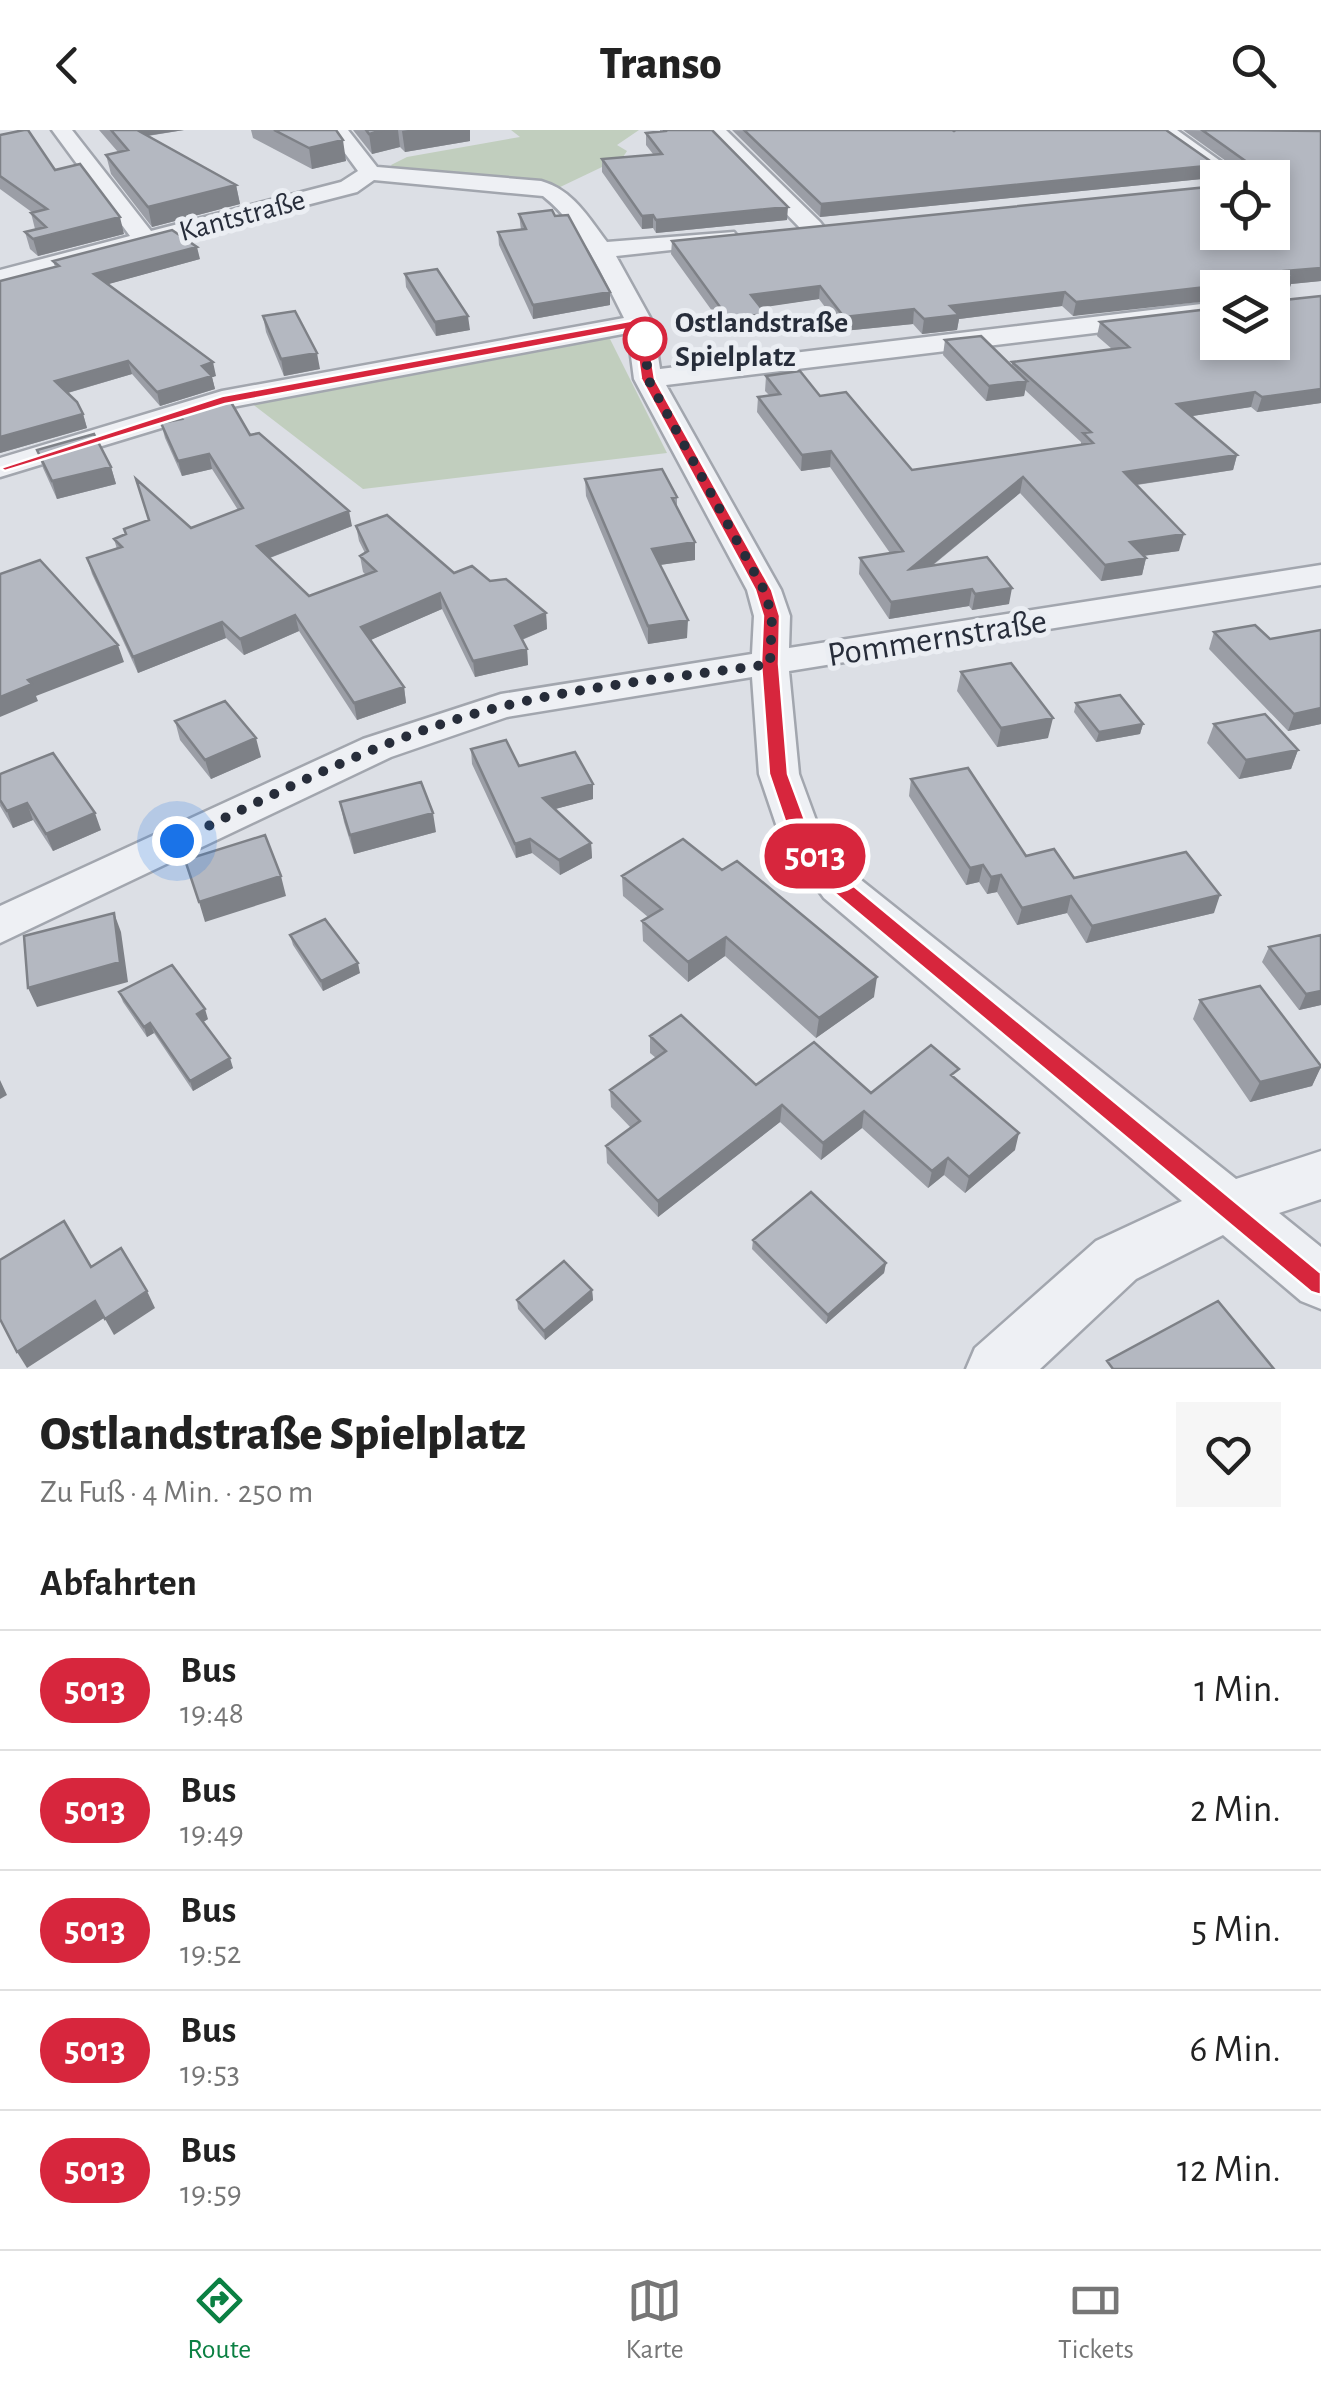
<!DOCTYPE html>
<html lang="de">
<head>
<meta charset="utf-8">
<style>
  :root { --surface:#fff; --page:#f6f6f6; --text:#222; --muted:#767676; --line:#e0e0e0; --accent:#0b8043 }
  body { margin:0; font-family:"Alegreya Sans",sans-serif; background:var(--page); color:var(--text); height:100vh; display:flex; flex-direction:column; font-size:38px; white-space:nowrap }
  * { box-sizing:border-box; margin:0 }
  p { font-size:32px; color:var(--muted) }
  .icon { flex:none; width:55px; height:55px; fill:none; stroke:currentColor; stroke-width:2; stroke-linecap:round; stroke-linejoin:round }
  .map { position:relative; height:1239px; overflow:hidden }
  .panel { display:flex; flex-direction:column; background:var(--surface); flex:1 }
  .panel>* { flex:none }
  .badge { padding:0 20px; border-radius:32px; font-size:35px; line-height:65px }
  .controls { position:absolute; left:1200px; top:30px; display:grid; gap:20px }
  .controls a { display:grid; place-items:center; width:90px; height:90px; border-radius:0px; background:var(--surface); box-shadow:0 5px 15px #0003; font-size:50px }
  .you { position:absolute; width:50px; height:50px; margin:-25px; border:8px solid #fff; border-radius:50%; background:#1a73e8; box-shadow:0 0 0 15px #1a73e833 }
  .map>.badge { position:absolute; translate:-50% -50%; box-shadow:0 0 0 5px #fff }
  h2 { padding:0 40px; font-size:38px; line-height:90px }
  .round { display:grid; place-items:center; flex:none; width:105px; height:105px; border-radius:0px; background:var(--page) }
  .head { display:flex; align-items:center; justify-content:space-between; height:170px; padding:0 40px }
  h1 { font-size:48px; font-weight:800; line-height:75px }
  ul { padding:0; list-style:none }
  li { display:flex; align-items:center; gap:30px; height:120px; padding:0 40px; border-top:2px solid var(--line) }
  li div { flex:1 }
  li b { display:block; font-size:38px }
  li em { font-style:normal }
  li .badge { min-width:110px; font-weight:700; text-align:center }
  header { display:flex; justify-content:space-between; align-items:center; height:130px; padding:0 40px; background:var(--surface); font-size:45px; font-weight:800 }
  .dock { display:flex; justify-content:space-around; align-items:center; height:140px; border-top:2px solid var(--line); background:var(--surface); font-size:28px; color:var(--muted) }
  .dock a { display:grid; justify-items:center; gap:5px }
  .dock .active { color:var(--accent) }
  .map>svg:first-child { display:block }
  .green { fill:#c1cebe }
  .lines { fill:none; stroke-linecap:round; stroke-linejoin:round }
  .minor-casing { stroke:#a2a6ae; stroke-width:5 }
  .minor { fill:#eef0f4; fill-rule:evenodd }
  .wall { fill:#9b9ea6 }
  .shaded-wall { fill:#7e8187 }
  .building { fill:#b4b8c1; stroke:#7e8187; stroke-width:2.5 }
  .line { fill:#d7263d; stroke:#fff; stroke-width:2.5 }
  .walk { stroke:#272d3a; stroke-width:10; stroke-dasharray:0 18 }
  .stop-dot { fill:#fff; stroke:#d7263d; stroke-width:5 }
  .labels { text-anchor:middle; stroke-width:10; stroke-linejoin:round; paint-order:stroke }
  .far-street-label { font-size:30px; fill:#272d3a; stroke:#ebeef3 }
  .far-stop-label { font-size:30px; font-weight:bold; fill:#272d3a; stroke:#ebeef3; text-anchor:start }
  .street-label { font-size:35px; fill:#272d3a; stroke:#ebeef3 }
</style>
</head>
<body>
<header><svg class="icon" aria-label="back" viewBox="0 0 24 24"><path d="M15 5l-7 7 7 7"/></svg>Transo<svg class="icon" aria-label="search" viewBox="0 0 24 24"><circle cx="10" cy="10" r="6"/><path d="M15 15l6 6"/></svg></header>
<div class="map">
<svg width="1321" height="1239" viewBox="0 0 1321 1239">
  <rect width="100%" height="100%" fill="#dcdfe5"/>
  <path class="green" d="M511,0H639L617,15L627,21L623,27L556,59L396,42L391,35L407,27L520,7Z
    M609,207L667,323L363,359L251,273Z"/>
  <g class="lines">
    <g class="minor-casing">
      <path id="minor" d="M52,0H72L151,101L341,52L358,41L328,0H348L377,37L541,51C573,60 588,87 607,112L734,102L738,107L734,112L726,114L616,126L653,193L660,239L1218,172V188L666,255L781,460L790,486L789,518L1321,435V455L789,541L799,644L821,704L856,746L1236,1049L1321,1021V1069L1279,1083L1321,1117V1179L1301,1171L1223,1105L1136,1149L1040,1239H966L975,1218L1096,1111L1182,1071L824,768L781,709L759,644L752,547L507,587L391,627L0,813V776L363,609L501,564L752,524L754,486L747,460L634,249L628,203L227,278L0,347V328L222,261L624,188C602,145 582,97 543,66L374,50L357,62L0,154V140L130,106Z
        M705,0H726L820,92L824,97L820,102H804Z
        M1154,0H1177L1244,48H1219Z"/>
    </g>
    <use href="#minor" class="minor"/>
  </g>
  <path class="wall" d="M99,0H184L148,6L236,55L240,74L152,97L111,44L106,25L118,22Z
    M251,0H336L346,31L312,39L253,8Z
    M353,0H470V11L405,22L400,17L372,24Z
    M660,0H712L787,90L656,103L653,98L642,99L602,42V29L653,24L646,15V3L660,2Z
    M732,0H952L1212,48L820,87Z
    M1183,0L1321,1V151L1291,154L1289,160L1273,165L1274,171L1321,166V273L1257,282L1251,277L1192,286L1237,325L1233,340L1137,355L1179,421L1143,426L1146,428L1142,445L1101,451L1020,363L932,436L1009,474L972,480L969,476L889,489L859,444L860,428L890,423L830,337L801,341L757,282L758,267L769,265L765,261L766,246L820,266L912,340L1081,315V312L1025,260L1024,266L986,271L943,225L945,210L1012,236V232L1112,219L1097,206L1100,192L1218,212L1272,158H1218L1073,186L1062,176L959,189L957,200L922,204L913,194L843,201L819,169L761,177L766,198L728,203L671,124L672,111L1218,102L1237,39Z
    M0,5L55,40L124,104L38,126L30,119L25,102L35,99L31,83H33L0,59Z
    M519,84L610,175L533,189L499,115L498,102L521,100Z
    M200,129L108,154L216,246L212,247L215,259L160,276L132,244L68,263L83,284L87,298L0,323V151L55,137L53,131Z
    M405,144L470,200L436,206L406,157Z
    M263,186L320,239L284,246L266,202Z
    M176,282L250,305L352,396L270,428L309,466L366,445L363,442L360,426L365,423L359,411L356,396L454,443L490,451L546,483L547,499L522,510L527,519L528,535L475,547L442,479L370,510L404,557L406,573L357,590L299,501L244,525L226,508L138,543L92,444L87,428L117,419L114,409L191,398L238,380L212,339L182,346L165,308L161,293L178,290Z
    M37,320L111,337L116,354L57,369L43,338Z
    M585,349L677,367V377L695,430L660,435L687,508L648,514L586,366Z
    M1321,500V594L1288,601L1209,519L1214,502L1270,509Z
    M961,542L1048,608L997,617L957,561Z
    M1076,573L1143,594L1140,604L1096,612L1074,582Z
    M175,591L261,627L211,649L180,610Z
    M1214,594L1298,620L1291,639L1239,649L1207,613Z
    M471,619L519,636L593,669L555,679L591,713L592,728L560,745L532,723L516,728L472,634Z
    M0,644L101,700L53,721L33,690L13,698L0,676Z
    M911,649L1026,726L1074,748L1214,783L1086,813L1067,783L1017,795L997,762L987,764L979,752L966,755L909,666Z
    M340,672L436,702L354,724L344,692Z
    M622,746L874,867L816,908L725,826L688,852L643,811L642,791L648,787L623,766Z
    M290,805L360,843L323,861L293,815Z
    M1321,805V875L1299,880L1262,832L1269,817Z
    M119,862L208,889L203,892L233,938L193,961L154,903L147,907L123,872Z
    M1200,870L1321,936L1312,956L1250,972L1193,889Z
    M650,906L756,955L871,963L956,950L1015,1020L965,1063L944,1045L928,1058L862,998L821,1030L780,992L658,1087L607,1033L606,1016L631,998L611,977L610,960L656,928L650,923Z
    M753,1110L886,1133L884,1143L826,1194L752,1119Z
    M592,1160L593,1170L545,1210L518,1179L517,1170Z"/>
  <path class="shaded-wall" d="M124,0H184L126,9Z
    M384,0H398L400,17L372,24L369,4Z
    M408,0H470V11L405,22L402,1Z
    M343,10L346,31L312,39L309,18Z
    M1216,35L1212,48L820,87L821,74Z
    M236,55L240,74L152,97L148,77Z
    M788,77L787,90L656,103V90Z
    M653,85V98L642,99V86Z
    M120,87L124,104L38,126L33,109Z
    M197,117L200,129L98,157L94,144Z
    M1321,138V151L1291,154L1289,160L1272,165V152L1285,141Z
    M1224,155V158H1218V170L1073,186L1076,172Z
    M820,156L819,169L751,179V165Z
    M610,162V175L533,189V175Z
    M1065,162L1062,176L959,189L957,200L922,204L924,189L950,176Z
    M914,179L913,194L843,201L844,187Z
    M766,184V198L728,203V188Z
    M468,186L470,200L436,206L435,192Z
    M317,223L320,239L284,246L281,229Z
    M128,231L132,244L60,265L55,251Z
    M213,232L216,246L212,247L215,259L160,276L157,262L202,236Z
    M1027,251L1024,266L986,271L989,256Z
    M1321,259V273L1257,282L1262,267Z
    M1255,262L1251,277L1173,289L1177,274Z
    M83,284L87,298L0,323V307Z
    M831,321L830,337L801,341L802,325Z
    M209,324L212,339L182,346L178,331Z
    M1237,325L1233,340L1121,357L1124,342Z
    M111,337L116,354L57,369L52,351Z
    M1023,347L1020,363L908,455L910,439Z
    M349,381L352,396L261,431L257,416Z
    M1184,404L1179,421L1126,428L1130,412Z
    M695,412V430L652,436V419Z
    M1146,428L1142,445L1101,451L1105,435Z
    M1012,458L1009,474L972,480L975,464Z
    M972,459L969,476L889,489L891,472Z
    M440,463L442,479L364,513L361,497Z
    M546,483L547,499L516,512L515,496Z
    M295,485L299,501L244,525L240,509Z
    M688,490L687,508L648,514V496Z
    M222,492L226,508L138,543L133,527Z
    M118,515L124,532L36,566L38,571L0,587V567L28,550Z
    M527,519L528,535L475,547L473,531Z
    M404,557L406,573L357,590L354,573Z
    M1321,578V594L1288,601L1294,584Z
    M1053,588L1048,608L997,617L1001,598Z
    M1143,594L1140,604L1096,612L1099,602Z
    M256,608L261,627L211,649L205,630Z
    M1298,620L1291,639L1239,649L1246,630Z
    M593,654V669L544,682L543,668Z
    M27,673L33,690L13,698L7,681Z
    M95,683L101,700L53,721L46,704Z
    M433,683L436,702L354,724L350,705Z
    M530,709L532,723L516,728L515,714Z
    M591,713L592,728L560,745L559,730Z
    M983,735L979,752L966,755L970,738Z
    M1001,745L997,762L987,764L991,747Z
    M281,746L286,766L205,792L199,772Z
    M1220,765L1214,783L1086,813L1092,796Z
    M1071,766L1067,783L1017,795L1022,778Z
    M114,783L121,802L128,852L37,877L28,858Z
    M726,807L725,826L688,852V832Z
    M358,833L360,843L323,861L321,851Z
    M877,847L874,867L816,908L819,888Z
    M1321,861V875L1299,880L1306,864Z
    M205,879L208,889L200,894L197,884Z
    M150,893L154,903L147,907L144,897Z
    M230,928L233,938L193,961L190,951Z
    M1321,937L1312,956L1250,972L1260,952Z
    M0,950L7,965L0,969Z
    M782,975L780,992L658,1087V1071Z
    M864,981L862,998L821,1030L823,1013Z
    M1019,1003L1015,1020L965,1063L969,1047Z
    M948,1028L944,1045L928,1058L932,1041Z
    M886,1133L884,1143L826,1194L828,1185Z
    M592,1160L593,1170L545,1210L544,1201Z
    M147,1161L155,1178L114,1205L105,1189Z
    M95,1171L104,1188L27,1238L17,1222Z"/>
  <path class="building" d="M24,0H28L55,40L80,34L120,87L33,109L25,102L46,97L31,83L47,79L0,46V5Z
    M111,0H137L236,55L148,77L106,25L128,20Z
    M274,0H336L343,10L309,18Z
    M366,0H384L369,4Z
    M664,0H712L788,77L656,90L653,85L642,86L602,29L662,24L646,3L665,1Z
    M744,0H952L954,1L956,0H1166L1216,35L821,74Z
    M1202,0L1321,1V138L1285,141L1293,146L1272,152L1274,171L1321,166V259L1262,267L1255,262L1177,274L1237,325L1124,342L1184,404L1130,412L1146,428L1105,435L1023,347L910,439L987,427L1012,458L975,464L972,459L891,472L860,428L903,421L831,321L802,325L758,267L780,264L766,246L800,241L820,266L846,262L912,340L1093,313L1083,303L1091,302L1012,232L1129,217L1100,192L1218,178V212H1272V158H1224V155L1076,172L1065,162L950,176L959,185L924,189L914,179L844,187L820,156L751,165L766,184L728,188L672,111L1218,56V102H1272V48H1223L1225,39H1247L1251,35Z
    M552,80L555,86L568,85L610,162L533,175L498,102L526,99L519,84Z
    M172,100L197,117L94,144L213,232L202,236L212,246L157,262L128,231L55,251L77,272L83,284L0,307V151L59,136L53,131Z
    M437,139L468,186L435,192L405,144Z
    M295,181L317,223L281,229L263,186Z
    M981,206L1027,251L989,256L945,210Z
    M228,267L250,305L259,303L349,381L257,416L309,466L376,441L360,426L368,421L356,396L387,385L454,443L472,436L490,451L506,449L546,483L515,496L527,519L473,531L440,463L361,497L404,557L354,573L295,485L240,509L222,492L133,527L87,428L122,417L114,409L126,404L124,399L149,390L136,349L191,398L243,378L209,324L178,331L161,293L182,289L176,282Z
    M94,304L111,337L52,351L37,320Z
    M662,339L677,367L672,368L695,412L652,419L688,490L648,496L585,349Z
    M40,430L118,515L28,550L32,554L0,567V444Z
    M1255,495L1270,509L1321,500V578L1294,584L1214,502Z
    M1011,533L1053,588L1001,598L961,542Z
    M1120,565L1143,594L1099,602L1076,573Z
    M225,571L256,608L205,630L175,591Z
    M1265,584L1298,620L1246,630L1214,594Z
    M506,610L519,636L575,622L593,654L543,668L591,713L559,730L530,709L515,714L471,619Z
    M53,623L95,683L46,704L27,673L7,681L0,670V644Z
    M968,638L1026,726L1054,719L1074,748L1186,722L1220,765L1092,796L1071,766L1022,778L1001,745L991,747L983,735L970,738L911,649Z
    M421,652L433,683L350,705L340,672Z
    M265,705L281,746L199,772L185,730Z
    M683,709L722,740L737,731L877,847L819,888L726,807L688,832L642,791L662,779L622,746Z
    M114,783L120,832L28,858L24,806Z
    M325,789L358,833L321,851L290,805Z
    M1321,805V861L1306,864L1269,817Z
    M172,835L205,879L197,884L230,928L190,951L150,893L144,897L119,862Z
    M1260,856L1321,936V937L1260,952L1200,870Z
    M681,885L756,955L814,912L871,963L931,915L959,939L951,945L1019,1003L969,1047L948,1028L932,1041L864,981L823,1013L782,975L658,1071L606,1016L640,991L610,960L666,921L650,906Z
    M811,1062L886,1133L828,1185L753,1110Z
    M64,1091L91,1137L121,1118L147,1161L105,1189L95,1171L17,1222L0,1189V1130Z
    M564,1131L592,1160L544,1201L517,1170Z
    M1218,1171L1274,1239H1113L1107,1231Z"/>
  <path class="line" d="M640,189L646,193L655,249L772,460L780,486L779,534L788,644L811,706L848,751L1321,1143V1165L1311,1162L833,762L791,709L769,644L761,534L763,486L755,460L641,249L634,198L225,274L5,341L0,338L222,266Z"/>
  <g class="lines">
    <path class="walk" d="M177,711C282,661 387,605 500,577C588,555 681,547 770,534L772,486L764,460L648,249L645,209"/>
  </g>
  <circle class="stop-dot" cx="645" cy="209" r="20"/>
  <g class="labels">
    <g class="far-street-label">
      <text transform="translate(242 85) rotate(-15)" y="10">Kantstraße</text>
    </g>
    <g class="far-stop-label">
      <text x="675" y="202">Ostlandstraße<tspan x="675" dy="34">Spielplatz</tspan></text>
    </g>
    <g class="street-label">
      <text transform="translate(937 507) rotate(-9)" y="12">Pommernstraße</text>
    </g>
  </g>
</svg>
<div class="controls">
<a><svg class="icon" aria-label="locate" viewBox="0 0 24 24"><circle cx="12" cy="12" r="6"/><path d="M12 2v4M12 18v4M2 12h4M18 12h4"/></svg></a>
<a><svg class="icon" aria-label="layers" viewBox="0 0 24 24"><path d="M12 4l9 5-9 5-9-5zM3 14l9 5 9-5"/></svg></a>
</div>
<div class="you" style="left:177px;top:711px"></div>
<b class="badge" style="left:815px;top:726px;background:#d7263d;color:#fff">5013</b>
</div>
<section class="panel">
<div class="head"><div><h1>Ostlandstraße Spielplatz</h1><p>Zu Fuß · 4 Min. · 250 m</p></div><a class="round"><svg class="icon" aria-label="heart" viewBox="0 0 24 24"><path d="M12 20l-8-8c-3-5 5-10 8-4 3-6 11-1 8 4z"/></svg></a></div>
<h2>Abfahrten</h2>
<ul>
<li><span class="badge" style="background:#d7263d;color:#fff">5013</span><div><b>Bus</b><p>19:48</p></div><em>1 Min.</em></li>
<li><span class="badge" style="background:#d7263d;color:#fff">5013</span><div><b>Bus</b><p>19:49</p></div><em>2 Min.</em></li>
<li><span class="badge" style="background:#d7263d;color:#fff">5013</span><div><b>Bus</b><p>19:52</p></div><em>5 Min.</em></li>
<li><span class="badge" style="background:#d7263d;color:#fff">5013</span><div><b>Bus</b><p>19:53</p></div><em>6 Min.</em></li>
<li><span class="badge" style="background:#d7263d;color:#fff">5013</span><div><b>Bus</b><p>19:59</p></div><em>12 Min.</em></li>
</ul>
</section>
<nav class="dock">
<a class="active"><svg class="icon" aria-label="directions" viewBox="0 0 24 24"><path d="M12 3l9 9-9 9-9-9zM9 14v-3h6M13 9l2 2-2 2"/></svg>Route</a>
<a><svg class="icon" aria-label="map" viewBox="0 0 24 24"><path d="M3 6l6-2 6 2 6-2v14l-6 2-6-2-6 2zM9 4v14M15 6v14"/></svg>Karte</a>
<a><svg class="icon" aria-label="tickets" viewBox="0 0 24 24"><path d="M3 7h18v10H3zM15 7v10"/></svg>Tickets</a>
</nav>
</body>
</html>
